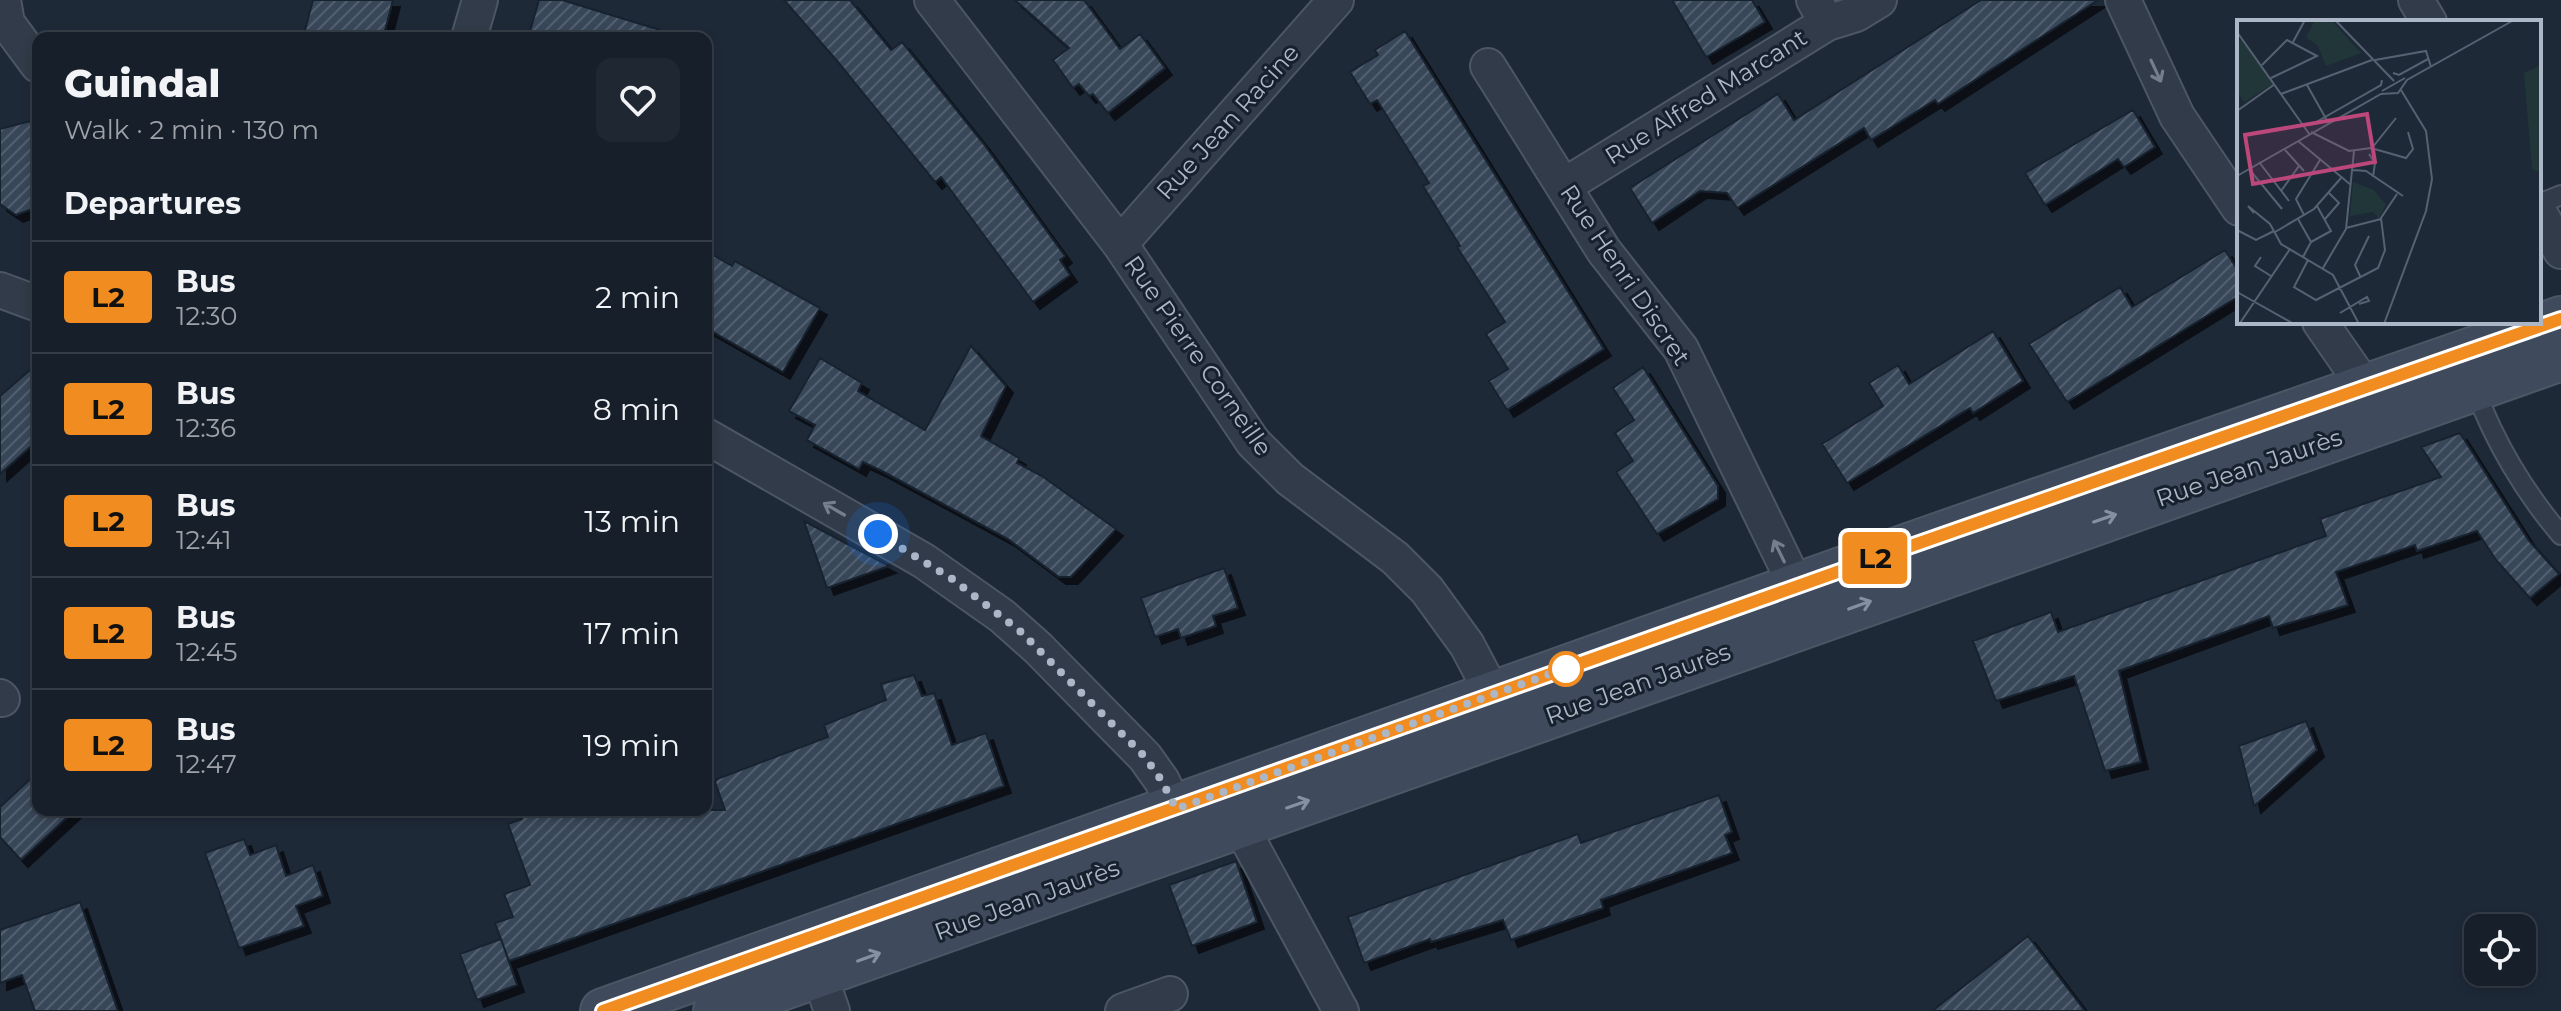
<!DOCTYPE html>
<html lang="en">
<head>
<meta charset="utf-8">
<style>
  :root { --surface:#161f2a; --page:#1f2732; --text:#f1f3f6; --muted:#9ea2a8; --line:#353d47 }
  body { margin:0; font-family:Montserrat,sans-serif; background:var(--page); color:var(--text); height:100vh; display:flex; flex-direction:column; font-size:30px; white-space:nowrap }
  * { box-sizing:border-box; margin:0 }
  p { font-size:26px; color:var(--muted) }
  .icon { flex:none; width:44px; height:44px; fill:none; stroke:currentColor; stroke-width:2; stroke-linecap:round; stroke-linejoin:round }
  .map { position:relative; flex:1; overflow:hidden }
  .panel { position:absolute; left:32px; top:32px; width:680px; height:784px; display:flex; flex-direction:column; background:var(--surface); border-radius:16px; box-shadow:0 4px 12px #0003,0 0 0 2px var(--line) }
  .panel>* { flex:none }
  .badge { padding:0 16px; border-radius:6px; font-size:28px; line-height:52px }
  .fabs { position:absolute; left:2464px; top:914px; display:grid; gap:16px }
  .fabs a { display:grid; place-items:center; width:72px; height:72px; border-radius:16px; background:var(--surface); box-shadow:0 4px 12px #0003,0 0 0 2px var(--line); font-size:40px }
  .you { position:absolute; width:40px; height:40px; margin:-20px; border:6px solid #fff; border-radius:50%; background:#1a73e8; box-shadow:0 0 0 12px #1a73e833 }
  .map>.badge { position:absolute; translate:-50% -50%; box-shadow:0 0 0 4px #fff }
  h2 { padding:0 32px; font-size:30px; line-height:72px }
  .round { display:grid; place-items:center; flex:none; width:84px; height:84px; border-radius:16px; background:var(--page) }
  .summary { display:flex; align-items:center; justify-content:space-between; height:136px; padding:0 32px }
  h1 { font-size:38px; font-weight:800; line-height:60px }
  ul { padding:0; list-style:none }
  li { display:flex; align-items:center; gap:24px; height:112px; padding:0 32px; border-top:2px solid var(--line) }
  li div { flex:1 }
  li b { display:block; font-size:30px }
  li em { font-style:normal }
  li .badge { min-width:88px; font-weight:700; text-align:center }
  .map>svg:first-child { display:block }
  .building { fill:url(#building-hatch); stroke:#19222f; stroke-width:2; filter:url(#shadow) }
  .lines { fill:none; stroke-linecap:round; stroke-linejoin:round }
  .service-casing { stroke:#4c5664; stroke-width:22 }
  .minor-casing { stroke:#4c5664; stroke-width:38 }
  .secondary-casing { stroke:#4c5664; stroke-width:48 }
  .service { stroke:#313b49; stroke-width:18 }
  .minor { stroke:#313b49; stroke-width:34 }
  .secondary { stroke:#3f4a5c; stroke-width:44 }
  .oneway { stroke:#747f8e }
  .oneway2 { stroke:#8590a1 }
  .line-casing { stroke:#fff; stroke-width:18 }
  .line { stroke:#f18c20; stroke-width:12 }
  .walk { stroke:#abb6c6; stroke-width:8; stroke-dasharray:0 14.4 }
  .stop-dot { fill:#fff; stroke:#f18c20; stroke-width:4 }
  .labels { text-anchor:middle; stroke-width:6; stroke-linejoin:round; paint-order:stroke }
  .street-label { font-size:24px; fill:#abb6c6; stroke:#17202d }
  .inset-road { fill:none; stroke:#566171; stroke-width:2 }
  .view { fill:#bb477b; fill-opacity:0.15; stroke:#bb477b; stroke-width:4 }
  .inset-edge { fill:none; stroke:#abb6c6; stroke-width:4 }
</style>
</head>
<body>
<div class="map">
<svg width="2561" height="1011" viewBox="0 0 2561 1011">
  <defs>
    <pattern id="building-hatch" width="6" height="6" patternUnits="userSpaceOnUse" patternTransform="scale(2)"><rect width="6" height="6" fill="#394759"/><path d="M-1 1l2-2M0 6l6-6M5 7l2-2" fill="none" stroke="#535f6f"/></pattern>
    <filter id="shadow"><feDropShadow dx="7" dy="7" stdDeviation="0" flood-color="#0009"/></filter>
  </defs>
  <rect width="100%" height="100%" fill="#1e2938"/>
  <path class="building" d="M313,0H393L383,38H332L305,30Z
    M539,0H562L660,30L658,38H528Z
    M784,0H850L891,50L902,42L983,143L1065,256L1060,260L1070,275L1033,302L941,177L935,182L838,62Z
    M1015,0H1084L1120,49L1140,34L1165,68L1108,113L1093,94L1089,96L1079,84L1073,88L1053,60L1069,48Z
    M1672,0H1752L1765,22L1706,57Z
    M1981,0H2098L1938,104L1935,100L1871,140L1864,128L1737,208L1727,193L1700,191L1652,223L1630,188L1778,94L1794,120Z
    M1405,31L1604,349L1507,410L1489,381L1508,369L1486,334L1505,322L1457,247L1460,246L1423,186L1429,183L1377,100L1370,104L1350,72L1378,55L1375,50Z
    M2133,110L2155,147L2124,167L2118,159L2045,205L2025,173Z
    M38,119V207L16,215L0,204V129Z
    M2225,250L2239,272V296L2067,402L2029,344L2120,287L2132,307Z
    M706,251L732,266L735,261L820,308L783,372L706,328Z
    M1993,331L2023,381L1973,413L1970,408L1847,483L1822,444L1883,406L1869,383L1898,365L1909,384Z
    M971,346L1006,386L981,436L1019,458L1017,463L1042,476L1116,529L1071,577H1059L1008,539L882,471L863,462L859,469L807,440L815,425L789,411L820,358L862,383L858,391L925,430Z
    M38,363V440L0,474V396Z
    M1643,367L1718,486V499L1657,534L1616,472L1633,461L1615,433L1634,420L1613,388Z
    M2460,433L2529,541L2559,574L2530,598L2496,560L2477,531L2417,551L2415,545L2336,572L2348,605L2273,628L2269,616L2119,671L2141,762L2105,771L2074,676L1996,701L1973,641L2051,612L2058,632L2326,536L2320,519L2441,477L2421,447Z
    M804,521L889,566L827,588Z
    M1224,568L1238,608L1213,616L1216,626L1181,638L1178,629L1155,637L1141,598Z
    M914,675L922,696L934,693L952,745L986,733L1004,786L509,961L495,923L513,917L504,894L530,885L508,824L522,819L519,810H725L715,782L717,779L828,737L824,725L886,700L881,684Z
    M2306,721L2317,750L2254,806L2239,746Z
    M38,772V810H75L21,860L0,837V807Z
    M1719,795L1732,832L1725,835L1732,853L1601,900L1603,908L1511,940L1503,920L1431,942L1430,939L1364,963L1348,917L1578,834L1581,843Z
    M244,839L250,855L276,845L286,876L313,865L323,896L296,906L304,926L239,948L205,853Z
    M1236,861L1257,922L1192,946L1169,885Z
    M80,902L118,1011H35L22,975L0,983V930Z
    M2028,936L2085,1011H1932Z
    M501,939L517,985L477,1000L460,954Z"/>
  <g class="lines">
    <g class="service-casing">
      <path id="service" d="M2539,204L2561,195
        M2475,389C2494,441 2525,493 2561,535"/>
    </g>
    <g class="minor-casing">
      <path id="minor" d="M3,0L7,23L38,65
        M932,0L1120,244L1253,442L1290,479L1395,558L1427,590L1467,645L1487,683L1500,717
        M2123,0L2177,116L2239,208
        M2416,0L2429,22
        M1827,23L1856,14L1879,0
        M469,38L480,0
        M1488,66L1604,251L1681,349L1785,563L1803,607
        M1564,186L1827,23L1814,0
        M2539,212L2561,251
        M1120,244L1336,0
        M0,290L38,304
        M2320,322L2356,374L2370,412
        M706,436L924,561L1002,616L1038,648L1145,757L1162,781L1185,830
        M0,697L2,699
        M1232,802L1240,825L1341,1011
        M811,951L832,1011
        M1123,1011L1170,994"/>
    </g>
    <g class="secondary-casing">
      <path id="secondary" d="M603,1011L1914,544L2561,319
        M716,1011L2561,358"/>
    </g>
    <use href="#service" class="service"/>
    <use href="#minor" class="minor"/>
    <use href="#secondary" class="secondary"/>
  </g>
  <defs><path id="oneway-shaft" d="M-6 0H5M1.5-3L5.5 0L1.5 3" fill="none" stroke-width="1.6" stroke-linecap="round" stroke-linejoin="round" transform="scale(2)"/></defs>
  <g class="oneway">
    <use href="#oneway-shaft" transform="translate(2156 71) rotate(65)"/>
    <use href="#oneway-shaft" transform="translate(834 509) rotate(-150)"/>
    <use href="#oneway-shaft" transform="translate(1779 551) rotate(-116)"/>
  </g>
  <g class="oneway2">
    <use href="#oneway-shaft" transform="translate(2105 518) rotate(-19)"/>
    <use href="#oneway-shaft" transform="translate(1860 605) rotate(-20)"/>
    <use href="#oneway-shaft" transform="translate(1298 804) rotate(-19)"/>
    <use href="#oneway-shaft" transform="translate(869 957) rotate(-20)"/>
  </g>
  <g class="lines">
    <g class="line-casing">
      <path id="line" d="M603,1011L1885,555L2561,319"/>
    </g>
    <use href="#line" class="line"/>
    <path class="walk" d="M878,534L951,578L1020,631L1145,757L1162,781L1176,809L1572,666L1566,669"/>
  </g>
  <circle class="stop-dot" cx="1566" cy="669" r="16"/>
  <g class="labels">
    <g class="street-label">
      <text transform="translate(1706 97) rotate(-32)" y="8">Rue Alfred Marcant</text>
      <text transform="translate(1228 122) rotate(-48)" y="8">Rue Jean Racine</text>
      <text transform="translate(1625 275) rotate(56)" y="8">Rue Henri Discret</text>
      <text transform="translate(1198 356) rotate(55)" y="8">Rue Pierre Corneille</text>
      <text transform="translate(2249 468) rotate(-19)" y="8">Rue Jean Jaurès</text>
      <text transform="translate(1638 684) rotate(-20)" y="8">Rue Jean Jaurès</text>
      <text transform="translate(1027 900) rotate(-20)" y="8">Rue Jean Jaurès</text>
    </g>
  </g>
  <g transform="translate(2237 20)">
    <rect width="304" height="304" fill="#1e2938"/>
    <path d="M78,0H94L124,33L89,46L81,26L69,17ZM304,45V153L295,149L287,53ZM116,162L137,170L149,185L142,198L136,192L113,196Z" fill="#203639"/>
    <path d="M6,19L36,64L7,82L0,71V23Z" fill="#203639"/>
    <path class="inset-road" d="M98,0L157,61M0,12L73,115M56,22L68,0M138,40L189,31L194,47M25,45L50,20L80,36L34,58M156,53L162,55L191,39M70,65L92,104M145,71L168,58M44,74L135,40M0,91L38,64M74,105L144,65L145,60M74,112L112,131L134,128L169,138L176,129L171,112M61,121L114,165M135,128L159,98M48,130L67,151M132,134L138,143L136,157M22,142L52,181M12,149L45,189M116,150L129,151L166,176M0,156L144,74L161,73L170,60L277,0M44,171L62,146M17,193L11,186L33,204L44,224L96,255L122,304M67,195L59,179L83,140M61,199L74,222L66,237M88,199L102,183L92,173M109,208L144,199M0,210L19,220L37,211M38,212L77,189L104,158M74,222L94,211L80,186M24,237L18,246L34,256M71,240L57,267L79,280L141,248L148,230L144,198L160,174M86,248L109,209L117,131M123,256L118,245L132,216M0,272L57,304M103,293L130,277L132,281L122,284M3,303L53,229M147,304L189,191L195,159L189,111L164,70"/>
    <path class="view" d="M130,94L138,142L16,164L8,115Z"/>
    <rect width="304" height="304" class="inset-edge"/>
  </g>
</svg>
<div class="fabs">
<a><svg class="icon" aria-label="locate" viewBox="0 0 24 24"><circle cx="12" cy="12" r="6"/><path d="M12 2v4M12 18v4M2 12h4M18 12h4"/></svg></a>
</div>
<div class="you" style="left:878px;top:534px"></div>
<b class="badge" style="left:1875px;top:558px;background:#f18c20;color:#111">L2</b>
<section class="panel">
<div class="summary"><div><h1>Guindal</h1><p>Walk · 2 min · 130 m</p></div><a class="round"><svg class="icon" aria-label="heart" viewBox="0 0 24 24"><path d="M12 20l-8-8c-3-5 5-10 8-4 3-6 11-1 8 4z"/></svg></a></div>
<h2>Departures</h2>
<ul>
<li><span class="badge" style="background:#f18c20;color:#111">L2</span><div><b>Bus</b><p>12:30</p></div><em>2 min</em></li>
<li><span class="badge" style="background:#f18c20;color:#111">L2</span><div><b>Bus</b><p>12:36</p></div><em>8 min</em></li>
<li><span class="badge" style="background:#f18c20;color:#111">L2</span><div><b>Bus</b><p>12:41</p></div><em>13 min</em></li>
<li><span class="badge" style="background:#f18c20;color:#111">L2</span><div><b>Bus</b><p>12:45</p></div><em>17 min</em></li>
<li><span class="badge" style="background:#f18c20;color:#111">L2</span><div><b>Bus</b><p>12:47</p></div><em>19 min</em></li>
</ul>
</section>
</div>
</body>
</html>
